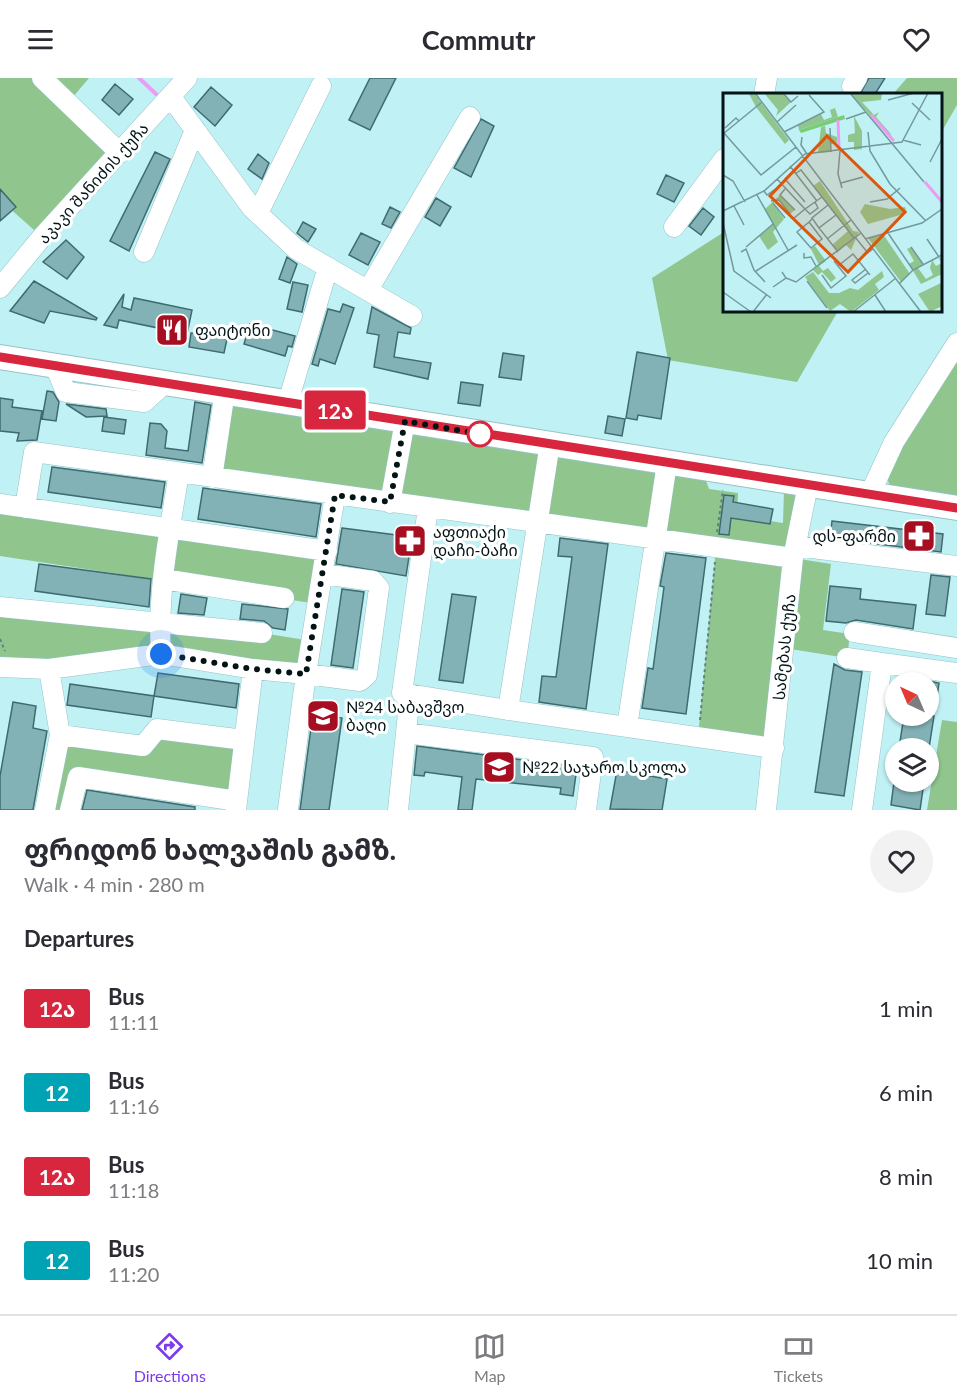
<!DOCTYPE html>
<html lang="en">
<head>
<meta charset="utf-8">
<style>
  :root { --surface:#fff; --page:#f2f2f3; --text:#2b2b33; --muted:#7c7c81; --line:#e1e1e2; --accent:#7c3aed }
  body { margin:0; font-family:Lato,"Noto Sans Georgian",sans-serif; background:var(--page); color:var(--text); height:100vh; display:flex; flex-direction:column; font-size:22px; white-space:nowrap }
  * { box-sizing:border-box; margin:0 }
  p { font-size:20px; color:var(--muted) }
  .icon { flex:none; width:33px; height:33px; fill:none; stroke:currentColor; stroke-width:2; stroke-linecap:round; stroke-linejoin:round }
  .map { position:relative; height:732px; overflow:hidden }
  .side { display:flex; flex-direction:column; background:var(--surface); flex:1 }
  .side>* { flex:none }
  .badge { padding:0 12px; border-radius:4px; font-size:21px; line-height:39px }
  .needle { width:39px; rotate:316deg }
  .buttons { position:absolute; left:885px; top:594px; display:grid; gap:12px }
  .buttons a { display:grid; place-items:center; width:54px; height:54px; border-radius:50%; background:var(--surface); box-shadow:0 2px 4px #0004; font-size:30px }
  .you { position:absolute; width:30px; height:30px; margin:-15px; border:4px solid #fff; border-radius:50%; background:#1a73e8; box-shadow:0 0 0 9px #1a73e833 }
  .map>.badge { position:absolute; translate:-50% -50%; box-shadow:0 0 0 3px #fff }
  h2 { padding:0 24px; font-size:22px; line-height:54px }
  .round { display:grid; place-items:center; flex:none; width:63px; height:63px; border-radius:32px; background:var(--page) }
  .overview { display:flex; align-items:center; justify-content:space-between; height:102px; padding:0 24px }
  h1 { font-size:28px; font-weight:700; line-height:45px }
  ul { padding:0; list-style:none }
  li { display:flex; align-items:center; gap:18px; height:84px; padding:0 24px }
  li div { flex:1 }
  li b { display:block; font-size:22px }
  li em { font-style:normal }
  li .badge { min-width:66px; font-weight:700; text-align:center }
  header { display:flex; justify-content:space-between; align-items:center; height:78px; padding:0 24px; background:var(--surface); font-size:27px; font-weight:700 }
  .menu { display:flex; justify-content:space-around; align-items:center; height:84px; border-top:2px solid var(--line); background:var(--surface); font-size:16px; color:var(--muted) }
  .menu a { display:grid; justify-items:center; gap:3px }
  .menu .active { color:var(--accent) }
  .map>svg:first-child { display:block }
  .green { fill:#90c68e }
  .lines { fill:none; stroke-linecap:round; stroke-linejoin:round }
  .stream { stroke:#ed9cf5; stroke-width:4 }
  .building { fill:#83b2b6; stroke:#3e6b6f; stroke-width:1.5 }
  .minor-casing { stroke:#94c3c8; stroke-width:21 }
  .major-casing { stroke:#94c3c8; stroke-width:26 }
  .path { stroke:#608083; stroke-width:2; stroke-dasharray:3 3; stroke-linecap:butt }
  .minor { stroke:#fff; stroke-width:20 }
  .major { stroke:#fff; stroke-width:24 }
  .line-casing { stroke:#fff; stroke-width:14 }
  .line { stroke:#d7263d; stroke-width:9 }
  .walk { stroke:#031416; stroke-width:6; stroke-dasharray:0 10.8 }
  .stop-dot { fill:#fff; stroke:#d7263d; stroke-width:3 }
  .labels { text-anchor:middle; stroke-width:6; stroke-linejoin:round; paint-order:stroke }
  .street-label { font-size:16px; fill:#031416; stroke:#fff }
  .poi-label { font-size:16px; fill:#031416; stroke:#fff; text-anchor:start }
  .inset-river { fill:none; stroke:#ed9cf5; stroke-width:3 }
  .inset-road { fill:none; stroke:#74999c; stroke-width:1.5 }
  .view { fill:#dd560c; fill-opacity:0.15; stroke:#dd560c; stroke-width:3 }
  .inset-edge { fill:none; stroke:#031416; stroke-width:3 }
</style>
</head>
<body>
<header><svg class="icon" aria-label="menu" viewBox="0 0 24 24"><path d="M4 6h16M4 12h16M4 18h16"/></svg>Commutr<svg class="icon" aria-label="heart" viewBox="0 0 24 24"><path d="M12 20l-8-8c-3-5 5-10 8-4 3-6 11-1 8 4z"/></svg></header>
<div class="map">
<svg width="957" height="732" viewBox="0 0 957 732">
  <rect width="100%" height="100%" fill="#c0f1f5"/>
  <path class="green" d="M0,0H89L68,25L120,75L42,159L7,128L0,119Z
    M907,0H957V27L941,55L940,16H893Z
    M724,154V232L838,233L797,304L668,282L652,200Z
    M957,274V418L891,409L882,392Z
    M224,324L705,400L709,411L738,415L737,438L783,445L784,412L806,414L793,480L831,486L823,552L850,556L847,580L784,570L774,670L698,659L716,470L212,400Z
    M0,426L327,473L318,526L0,478Z
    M0,529L262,555L312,563L306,596L161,576L0,597Z
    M942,642L957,644V732H927Z
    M157,651L244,662L237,723L78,699L70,732H45L60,657L143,668Z"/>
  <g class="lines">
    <path class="stream" d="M139,0L156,16"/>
  </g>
  <path class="building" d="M370,0H396L370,52L349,42Z
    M869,0H885L875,16H860Z
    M115,6L133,21L119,37L102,22Z
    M211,9L232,27L215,48L194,29Z
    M481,41L494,48L471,99L454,90Z
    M155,74L170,81L129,173L110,163Z
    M258,76L269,85L262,101L248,91Z
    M666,97L684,105L674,124L657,116Z
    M0,111L16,129L0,143Z
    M436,120L451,129L440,148L425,139Z
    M390,129L400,134L391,150L382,146Z
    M703,130L714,139L701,157L689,148Z
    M303,144L316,151L308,164L297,155Z
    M361,155L380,164L368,187L349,177Z
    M66,162L84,179L67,201L43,184Z
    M287,179L297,186L290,205L279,201Z
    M34,203L97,240L96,242L50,233L44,245L10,233Z
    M293,204L308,207L302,234L287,231Z
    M124,216L122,229L131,232L134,220L192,232L187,256L119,242L117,250L104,247Z
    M343,226L354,230L335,286L320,281L318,288L312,286L328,231L340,234Z
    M372,229L411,250L410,256L398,254L394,279L431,285L428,301L374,289L379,257L367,255Z
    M250,246L295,258L292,269L288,268L285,278L244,266Z
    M191,255L227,261L224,275L189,269Z
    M637,274L670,280L661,341L638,337L637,342L626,340Z
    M503,275L524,278L521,302L499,299Z
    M461,304L483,307L480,328L458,325Z
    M47,313L53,314L59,324L56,343L42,341Z
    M0,320L13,322L12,329L42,333L37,362L17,363L19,355L0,353Z
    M195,324L211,327L202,385L146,377L150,345L161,346L167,353L165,370L188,373Z
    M66,326L106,331L107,338L86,339Z
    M608,338L625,341L622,358L605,355Z
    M104,339L126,342L124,356L102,353Z
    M52,389L165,404L161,430L48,414Z
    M203,410L321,426L316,459L198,441Z
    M724,417L734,418L733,424L773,431L770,446L731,440L729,457L719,456Z
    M832,443L943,456L941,474L830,460Z
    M342,450L412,459L406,498L336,486Z
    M560,460L608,466L586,631L539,624L542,598L556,599L572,479L558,478Z
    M666,475L706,480L686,636L642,630L648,590L653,591L664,509L660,508Z
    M39,486L151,501L149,529L35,513Z
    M931,497L950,499L945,538L926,536Z
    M830,508L861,511L860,521L916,527L913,551L856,542L846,545L826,543Z
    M342,511L364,514L353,590L331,587Z
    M181,516L207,520L204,537L178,535Z
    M452,516L476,519L463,605L439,602Z
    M242,526L288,531L285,552L273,550L264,543L240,541Z
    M834,586L845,592L862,594L844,718L815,714Z
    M158,595L239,606L236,630L154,618Z
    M928,603L939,605L935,632H928Z
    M70,606L154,618L151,639L67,627Z
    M13,624L36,628L33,650L47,653L33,732H0V698Z
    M313,635L342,640L329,732H300Z
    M904,638H934L929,670H899Z
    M417,668L577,689L573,718L560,716L561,710L476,701L472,732H458L462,699L425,694L424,698L414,697Z
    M617,692L667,701L662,732L610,731Z
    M894,704H924L920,732L891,727Z
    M87,712L195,729V732H82Z"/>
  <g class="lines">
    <g class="minor-casing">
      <path id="minor" d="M42,0L120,75
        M852,8L857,0
        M764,16L767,0
        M171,19L252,130L296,171L412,238
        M258,135L321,8
        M674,149L724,81
        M144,174L195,52
        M0,210L42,159L187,0
        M368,212L470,39
        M55,288L66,314L144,324L165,305
        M288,324L328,189
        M550,365L508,632L774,670
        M212,400L225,313
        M870,416L894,364L957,265
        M390,425L405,343
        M0,426L327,473
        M25,430L34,374L793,480
        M428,430L402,615L508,632
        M796,468L957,488
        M163,501L284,520
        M0,529L262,555
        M854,554L957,570
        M161,576C157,515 169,455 179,395
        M847,580L882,585
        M0,589L49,591L161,576L253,591L306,596L335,417
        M49,591L60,657L143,668L157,651L244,662
        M627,649L667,385
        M406,655L593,679L586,732
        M288,731L306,596L360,603L367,597L379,510L373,503L323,496
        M45,732L60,657
        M70,732L78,699L237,723
        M236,732L253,591
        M398,732L410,616
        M766,732L793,480L808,407
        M862,732L882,585L957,595"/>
    </g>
    <g class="major-casing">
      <path id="major" d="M0,279L957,430"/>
    </g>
    <path class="path" d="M717,454L723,412
      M0,561L5,573
      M700,642L715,484"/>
    <use href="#minor" class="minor"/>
    <use href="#major" class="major"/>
  </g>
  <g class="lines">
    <g class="line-casing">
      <path id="line" d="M0,279L957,430"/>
    </g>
    <use href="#line" class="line"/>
    <path class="walk" d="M161,576L253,591L306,596L335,417L390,424L405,343L480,356"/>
  </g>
  <defs>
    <g id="restaurant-square" transform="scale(1.725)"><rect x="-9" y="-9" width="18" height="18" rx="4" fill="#a60e22" stroke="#fff"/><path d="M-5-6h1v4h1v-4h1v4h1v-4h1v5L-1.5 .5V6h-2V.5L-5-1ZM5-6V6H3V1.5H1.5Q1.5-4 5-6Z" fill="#fff"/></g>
    <g id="pharmacy-square" transform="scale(1.725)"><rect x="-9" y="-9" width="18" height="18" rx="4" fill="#a60e22" stroke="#fff"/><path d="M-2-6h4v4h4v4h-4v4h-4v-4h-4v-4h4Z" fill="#fff"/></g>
    <g id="school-square" transform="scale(1.725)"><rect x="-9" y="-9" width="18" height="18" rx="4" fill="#a60e22" stroke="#fff"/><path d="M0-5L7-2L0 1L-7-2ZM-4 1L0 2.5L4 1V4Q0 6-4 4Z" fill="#fff"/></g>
  </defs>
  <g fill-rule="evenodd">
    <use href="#restaurant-square" x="172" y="252"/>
    <use href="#pharmacy-square" x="919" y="458"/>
    <use href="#pharmacy-square" x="410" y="463"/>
    <use href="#school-square" x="323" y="638"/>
    <use href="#school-square" x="499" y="689"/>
  </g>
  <circle class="stop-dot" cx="480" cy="356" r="12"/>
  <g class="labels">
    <g class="street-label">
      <text transform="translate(93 105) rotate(-48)" y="6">აკაკი შანიძის ქუჩა</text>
      <text transform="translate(784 569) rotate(-84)" y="6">სამებას ქუჩა</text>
    </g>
    <g class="poi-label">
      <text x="195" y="258">ფაიტონი</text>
      <text x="433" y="460">აფთიაქი<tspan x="433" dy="18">დაჩი-ბაჩი</tspan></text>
      <text x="896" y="464" text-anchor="end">დს-ფარმი</text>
      <text x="346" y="635">№24 საბავშვო<tspan x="346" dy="18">ბაღი</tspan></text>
      <text x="522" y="695">№22 საჯარო სკოლა</text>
    </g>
  </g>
  <g transform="translate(723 15)">
    <rect width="219" height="219" fill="#c0f1f5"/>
    <path d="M31,0L66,47L62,51L33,14L26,1ZM41,0H60L68,9L53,23L55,17ZM127,0H159L158,7L139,9L151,22L156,19L153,24L168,41L166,43ZM112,15L115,24L76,37L75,32L98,21L101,27L109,24L107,17ZM131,23L139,38V56L131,57V49H125V42L132,40ZM102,33L103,40L114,44V50L108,51V59L95,60L98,34ZM97,88L130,138L136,139L128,157L123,152L115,159L109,152L125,138L90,93ZM57,102L72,117L67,121L56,107L50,110L61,126L50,139L55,149L45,157L36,143L50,131L42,116ZM142,111L167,116L182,114L184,120L145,131L137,119ZM160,141L187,181L178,189L145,145ZM92,153L103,168L96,173L100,178L105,175L113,185L108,189L99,179L95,182L90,177L96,172L88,156ZM188,154L200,171L195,175L203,186L210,182L207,175L209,167L213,173L219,170L215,164L219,166V181L198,191L186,171L191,168L184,156ZM159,178L161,184L152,191L156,197L128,219L117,211L107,218L82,184L90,179L106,200H116L127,195L135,197ZM218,190L219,213L207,219L195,201Z" fill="#90c68e"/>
    <path d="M121,22L122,26L78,40L76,37Z" fill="#77ce75"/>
    <path class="inset-river" d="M148,22L171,48M115,27L116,56M202,89L219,109"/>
    <path class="inset-road" d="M32,0L198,219M60,0L68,9L75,3M127,0L201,89M165,7L191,0M189,10L207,27M123,26L143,19M54,29L73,12M2,35L13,25L16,28M107,35L108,59M61,39L101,19L86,2M145,39L147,58L167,91L203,128M1,40L38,82L73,54M0,41L39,9M79,44L78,52L84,61M180,47L198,52M117,58L115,81L119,95M207,69L219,46M67,73L94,108M71,78L62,86L82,109M72,81L78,77L131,145M0,82L10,88L22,109M54,86L82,116L99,104M118,90L140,84M62,96L57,102L72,117M41,98L44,102L58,92M34,102L65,157M48,108L56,107L67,121M147,109L164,106L177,95M50,110L62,125M11,113L21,132M0,118L41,98L82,61L179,49L205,0M113,122L96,135L115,159M70,126L82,116L87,121L95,115L92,109M86,129L99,146L88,155L74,139L86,129L89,126M0,130L11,178L48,205M96,135L89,125L105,112M165,140L190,177M132,144L145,160M104,146L128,127M142,146L199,130L219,116M204,146L216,164M23,154L50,131M188,154L200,171M18,159L23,156L31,177L42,189M81,160V165L88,164L93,173M135,167L150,156M115,173L130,161L147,182M143,176L129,187L132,190L145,180M33,178L74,152M99,182L108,195L123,183L111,168M63,185L73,189L138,140M84,188L104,215M177,190L190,177L219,162M50,194L63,185L59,179M0,199L28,219M152,202L163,219M30,219L44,201M130,219L173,185"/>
    <path class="view" d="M104,43L182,119L125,179L47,103Z"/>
    <rect width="219" height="219" class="inset-edge"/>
  </g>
</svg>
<div class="buttons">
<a><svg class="needle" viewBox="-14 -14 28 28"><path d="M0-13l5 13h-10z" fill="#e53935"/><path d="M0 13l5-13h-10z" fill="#7c7c81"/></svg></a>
<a><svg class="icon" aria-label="layers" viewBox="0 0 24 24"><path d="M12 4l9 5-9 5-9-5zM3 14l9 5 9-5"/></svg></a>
</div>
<div class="you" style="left:161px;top:576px"></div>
<b class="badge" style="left:335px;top:332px;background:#d7263d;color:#fff">12ა</b>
</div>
<section class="side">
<div class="overview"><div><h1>ფრიდონ ხალვაშის გამზ.</h1><p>Walk · 4 min · 280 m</p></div><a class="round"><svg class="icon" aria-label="heart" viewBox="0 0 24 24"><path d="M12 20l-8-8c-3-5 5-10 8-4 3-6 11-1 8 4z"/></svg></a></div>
<h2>Departures</h2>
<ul>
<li><span class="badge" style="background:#d7263d;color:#fff">12ა</span><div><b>Bus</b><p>11:11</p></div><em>1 min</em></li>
<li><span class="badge" style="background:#00a3b4;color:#fff">12</span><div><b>Bus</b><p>11:16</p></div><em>6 min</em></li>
<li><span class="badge" style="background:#d7263d;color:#fff">12ა</span><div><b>Bus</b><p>11:18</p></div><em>8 min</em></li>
<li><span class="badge" style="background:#00a3b4;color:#fff">12</span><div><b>Bus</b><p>11:20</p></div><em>10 min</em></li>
</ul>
</section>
<nav class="menu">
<a class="active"><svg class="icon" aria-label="directions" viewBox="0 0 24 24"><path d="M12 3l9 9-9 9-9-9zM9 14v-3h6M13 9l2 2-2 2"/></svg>Directions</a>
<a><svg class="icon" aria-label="map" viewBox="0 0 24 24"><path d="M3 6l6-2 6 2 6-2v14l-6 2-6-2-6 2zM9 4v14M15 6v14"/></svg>Map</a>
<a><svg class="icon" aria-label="tickets" viewBox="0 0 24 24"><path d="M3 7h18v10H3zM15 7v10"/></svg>Tickets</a>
</nav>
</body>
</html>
